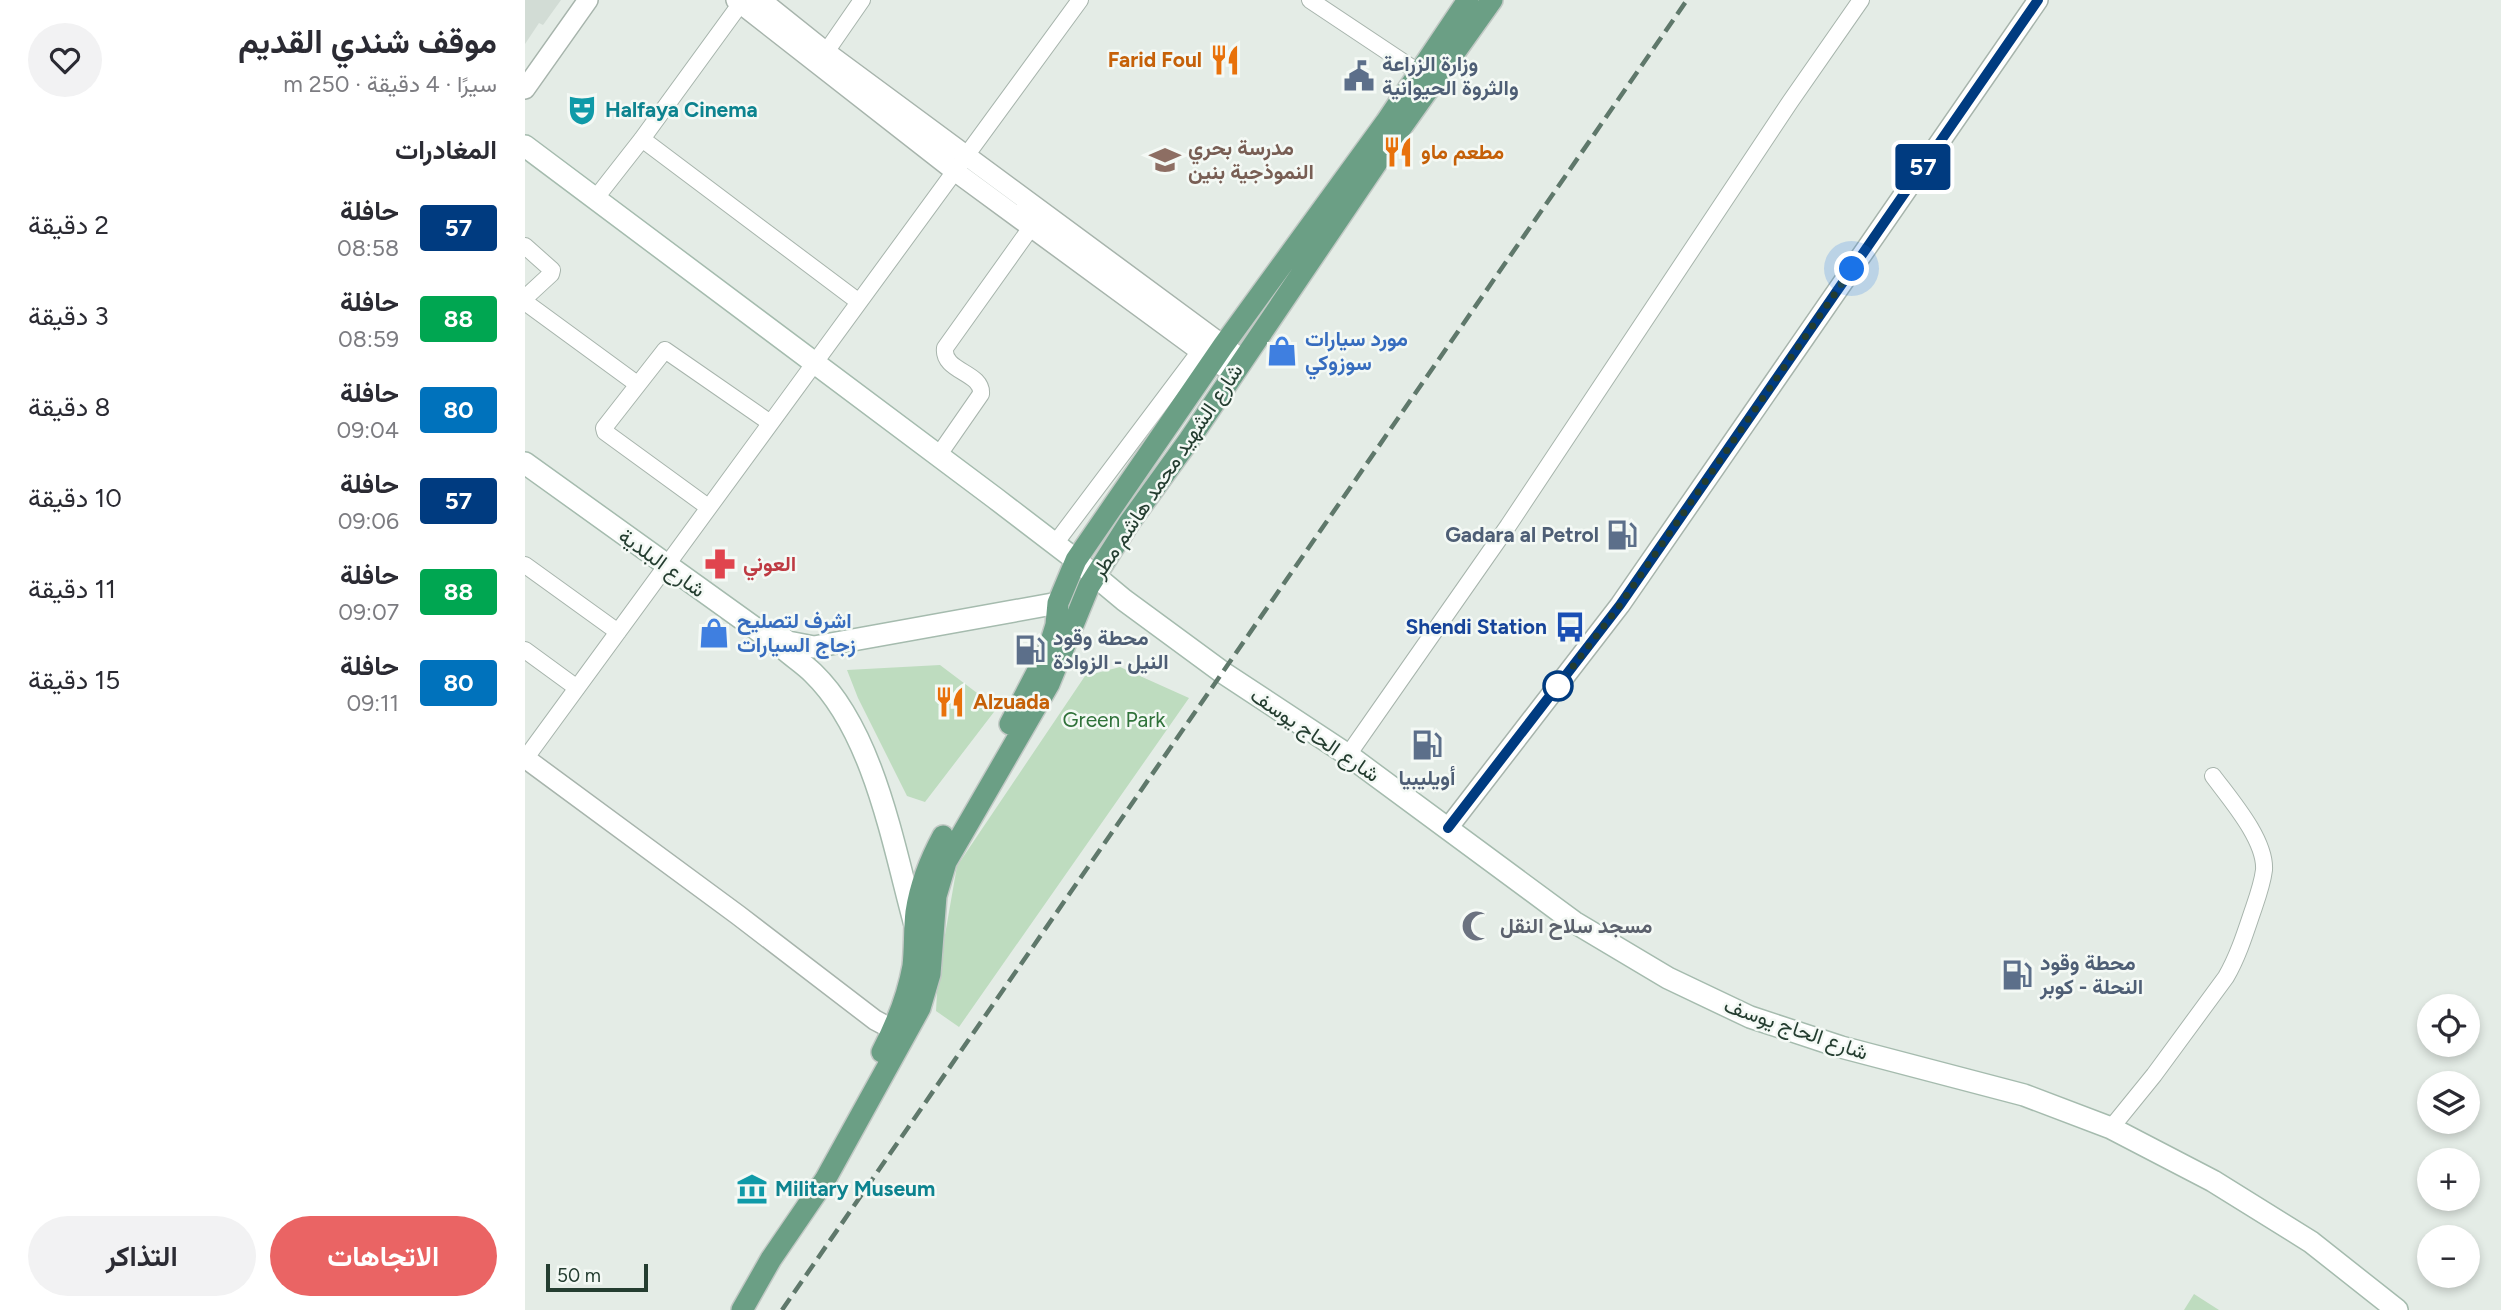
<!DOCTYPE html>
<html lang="ar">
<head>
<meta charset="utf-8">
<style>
  :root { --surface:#fff; --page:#f2f2f3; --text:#2b2b33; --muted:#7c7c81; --accent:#ea6464 }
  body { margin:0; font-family:Figtree,Vazirmatn,sans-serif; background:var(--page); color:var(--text); direction:rtl; height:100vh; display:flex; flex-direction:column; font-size:26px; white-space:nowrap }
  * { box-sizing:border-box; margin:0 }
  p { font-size:23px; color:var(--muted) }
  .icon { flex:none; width:38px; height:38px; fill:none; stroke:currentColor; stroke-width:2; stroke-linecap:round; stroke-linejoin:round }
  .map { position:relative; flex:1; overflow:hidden; direction:ltr }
  .drawer { display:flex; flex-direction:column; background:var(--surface); width:525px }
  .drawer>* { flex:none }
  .badge { padding:0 14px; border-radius:5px; font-size:24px; line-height:46px }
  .fabs { position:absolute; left:1892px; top:994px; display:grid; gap:14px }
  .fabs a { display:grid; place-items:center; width:63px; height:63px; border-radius:50%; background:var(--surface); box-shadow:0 4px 10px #0003; font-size:35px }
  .scale { position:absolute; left:21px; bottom:18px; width:102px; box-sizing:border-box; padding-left:7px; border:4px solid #243d30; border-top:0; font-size:19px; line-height:24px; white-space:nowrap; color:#243d30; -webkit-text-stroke:5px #f4f9f5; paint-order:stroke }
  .you { position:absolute; width:35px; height:35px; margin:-18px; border:5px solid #fff; border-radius:50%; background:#1a73e8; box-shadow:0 0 0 10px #1a73e833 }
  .map>.badge { position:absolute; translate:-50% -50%; box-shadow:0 0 0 4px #fff }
  h2 { padding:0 28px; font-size:26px; line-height:63px }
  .round { display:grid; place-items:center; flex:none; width:74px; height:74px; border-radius:37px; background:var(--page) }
  .head { display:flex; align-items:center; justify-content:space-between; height:119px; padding:0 28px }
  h1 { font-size:33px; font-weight:700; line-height:52px }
  .action { display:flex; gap:14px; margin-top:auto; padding:14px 28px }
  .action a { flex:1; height:80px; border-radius:42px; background:var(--accent); color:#fff; font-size:28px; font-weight:700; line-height:80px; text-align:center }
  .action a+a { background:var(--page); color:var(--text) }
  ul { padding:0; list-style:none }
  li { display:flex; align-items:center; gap:21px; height:91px; padding:0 28px }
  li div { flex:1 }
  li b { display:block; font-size:26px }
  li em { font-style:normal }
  li .badge { min-width:77px; font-weight:700; text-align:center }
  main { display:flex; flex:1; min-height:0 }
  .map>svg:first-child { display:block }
  .built { fill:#d2dcd5 }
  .green { fill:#bedcbf }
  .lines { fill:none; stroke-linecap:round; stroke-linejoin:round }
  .minor-casing { stroke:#a7b4ac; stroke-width:18 }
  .tertiary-casing { stroke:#a7b4ac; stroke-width:22 }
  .secondary-casing { stroke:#a5bbae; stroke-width:24 }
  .primary-casing { stroke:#c2c9c5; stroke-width:24 }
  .minor { stroke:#fff; stroke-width:16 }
  .tertiary { stroke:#fff; stroke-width:19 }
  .secondary { stroke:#fff; stroke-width:21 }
  .primary { stroke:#6b9f85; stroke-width:21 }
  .rail { stroke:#5f786b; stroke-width:4.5; stroke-dasharray:14 7; stroke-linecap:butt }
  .line-casing { stroke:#fff; stroke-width:16 }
  .line { stroke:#003b80; stroke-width:10 }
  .walk { stroke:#243d30; stroke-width:7; stroke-dasharray:0 12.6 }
  .stop-dot { fill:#fff; stroke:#003b80; stroke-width:3.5 }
  .labels { text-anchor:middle; stroke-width:5; stroke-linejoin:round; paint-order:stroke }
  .food-label { font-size:21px; font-weight:bold; fill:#c56008; stroke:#f4f9f5; text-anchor:start }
  .service-label { font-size:21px; font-weight:bold; fill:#4e5e75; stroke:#f4f9f5; text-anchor:start }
  .culture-label { font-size:21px; font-weight:bold; fill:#0d838f; stroke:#f4f9f5; text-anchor:start }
  .education-label { font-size:21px; font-weight:bold; fill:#785e54; stroke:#f4f9f5; text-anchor:start }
  .shop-label { font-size:21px; font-weight:bold; fill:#366cbe; stroke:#f4f9f5; text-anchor:start }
  .street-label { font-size:21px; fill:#243d30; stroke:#f4f9f5 }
  .health-label { font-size:21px; font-weight:bold; fill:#be3a42; stroke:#f4f9f5; text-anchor:start }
  .transit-label { font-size:21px; font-weight:bold; fill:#164399; stroke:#f4f9f5; text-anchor:end }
  .park-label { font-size:21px; fill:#30723a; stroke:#f4f9f5 }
  .worship-label { font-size:21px; font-weight:bold; fill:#5b616d; stroke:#f4f9f5; text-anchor:start }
</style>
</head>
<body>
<main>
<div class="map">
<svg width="1976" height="1310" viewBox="0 0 1976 1310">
  <rect width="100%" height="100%" fill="#e4ece6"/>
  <path class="built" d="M0,0H36L18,25L14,23L0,44Z"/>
  <path class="green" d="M415,665L472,708L400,802L382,796L333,698L322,670Z
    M595,667L664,698L434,1027L411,1011L413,975L432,866L560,676Z
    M1669,1294L1694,1310H1659Z"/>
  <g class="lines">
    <g class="minor-casing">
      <path id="minor" d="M785,0L893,72
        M301,52L337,0
        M117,139L334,302
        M70,199L117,139L216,3
        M0,246L27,270L26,274L0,298
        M0,302L112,384
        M413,456L456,394C458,372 417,372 420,348L507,226
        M183,507L80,432L79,428L140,350L244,422
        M529,545L675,351
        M0,565L93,632
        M0,650L52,688
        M823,755L983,526L1265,102L1336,0
        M0,759L555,0
        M1586,1128L1629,1075L1701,977C1712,958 1719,937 1726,916C1731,901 1737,886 1739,870C1741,840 1705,799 1688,776"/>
    </g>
    <g class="tertiary-casing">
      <path id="tertiary" d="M211,0L431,172L675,351L708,373
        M236,0L301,52L718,360
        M0,89L63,0
        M0,758L213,915L350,1020L367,1029
        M923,828L1095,605L1513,0"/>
    </g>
    <g class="secondary-casing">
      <path id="secondary" d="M0,146L470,498L551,560L599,600L697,672L823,755L1049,922L1143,978L1225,1017L1316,1047L1499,1095L1586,1128L1688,1181L1786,1242L1872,1310
        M0,463L259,649C268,657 279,664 288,673C349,732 368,845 390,925
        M252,634L263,642L289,647L533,603"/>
    </g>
    <g class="primary-casing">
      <path id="primary" d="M485,724L523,651L531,625L533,603L551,560L698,346L861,122L943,0
        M357,1052C370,1027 383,994 388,966C390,948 389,930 391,912C395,886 406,858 418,836
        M217,1310L246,1259L300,1180L395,1008L405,974L411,896L421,862L524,684L564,586L604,523L664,440L861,149L967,0"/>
    </g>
    <use href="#minor" class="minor"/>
    <use href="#tertiary" class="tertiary"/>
    <use href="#secondary" class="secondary"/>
    <use href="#primary" class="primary"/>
    <path class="rail" d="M257,1310L1162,0"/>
  </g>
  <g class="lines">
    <g class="line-casing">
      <path id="line" d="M923,828L1095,605L1513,0"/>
    </g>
    <use href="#line" class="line"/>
    <path class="walk" d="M1033,686L1095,605L1327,269"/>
  </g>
  <defs>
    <g id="restaurant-bare" transform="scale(2.415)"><path d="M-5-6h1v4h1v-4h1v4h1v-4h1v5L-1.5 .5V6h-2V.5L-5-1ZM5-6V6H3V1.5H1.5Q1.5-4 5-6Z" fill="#e8710a" stroke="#f4f9f5" stroke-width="2.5" paint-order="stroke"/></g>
    <g id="civic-bare" transform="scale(2.415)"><path d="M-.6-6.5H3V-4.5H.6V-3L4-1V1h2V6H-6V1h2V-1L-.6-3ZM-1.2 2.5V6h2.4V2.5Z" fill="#5c6f8a" stroke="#f4f9f5" stroke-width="2.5" paint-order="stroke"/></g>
    <g id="theatre-bare" transform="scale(2.415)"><path d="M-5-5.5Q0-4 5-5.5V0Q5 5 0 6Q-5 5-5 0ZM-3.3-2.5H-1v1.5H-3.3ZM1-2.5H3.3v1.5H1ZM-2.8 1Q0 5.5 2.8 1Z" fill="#0f9aa8" stroke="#f4f9f5" stroke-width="2.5" paint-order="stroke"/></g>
    <g id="school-bare" transform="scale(2.415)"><path d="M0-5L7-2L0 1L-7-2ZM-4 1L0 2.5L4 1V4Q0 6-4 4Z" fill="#8d6e63" stroke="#f4f9f5" stroke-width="2.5" paint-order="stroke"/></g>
    <g id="shop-bare" transform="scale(2.415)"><path d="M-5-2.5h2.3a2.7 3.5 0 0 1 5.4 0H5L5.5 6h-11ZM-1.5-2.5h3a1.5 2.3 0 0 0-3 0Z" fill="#3f7fe0" stroke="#f4f9f5" stroke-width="2.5" paint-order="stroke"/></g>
    <g id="fuel-bare" transform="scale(2.415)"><path d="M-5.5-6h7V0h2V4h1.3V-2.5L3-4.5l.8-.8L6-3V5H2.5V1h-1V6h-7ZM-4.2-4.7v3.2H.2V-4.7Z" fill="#5c6f8a" stroke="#f4f9f5" stroke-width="2.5" paint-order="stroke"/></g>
    <g id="pharmacy-bare" transform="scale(2.415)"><path d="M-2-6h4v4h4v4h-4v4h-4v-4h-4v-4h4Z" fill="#e0444e" stroke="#f4f9f5" stroke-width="2.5" paint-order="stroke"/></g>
    <g id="bus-bare" transform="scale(2.415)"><path d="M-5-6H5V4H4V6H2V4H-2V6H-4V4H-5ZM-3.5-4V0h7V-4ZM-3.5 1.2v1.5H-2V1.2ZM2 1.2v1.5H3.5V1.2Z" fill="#1a4fb4" stroke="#f4f9f5" stroke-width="2.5" paint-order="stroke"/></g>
    <g id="mosque-bare" transform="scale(2.415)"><path d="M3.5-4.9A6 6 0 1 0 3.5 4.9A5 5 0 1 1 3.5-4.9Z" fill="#6b7280" stroke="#f4f9f5" stroke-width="2.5" paint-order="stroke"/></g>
    <g id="museum-bare" transform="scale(2.415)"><path d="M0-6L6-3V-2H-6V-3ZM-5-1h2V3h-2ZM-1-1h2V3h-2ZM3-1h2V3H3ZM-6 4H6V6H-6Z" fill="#0f9aa8" stroke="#f4f9f5" stroke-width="2.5" paint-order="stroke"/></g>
  </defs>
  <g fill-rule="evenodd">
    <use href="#restaurant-bare" x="700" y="60"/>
    <use href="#civic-bare" x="834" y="76"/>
    <use href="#theatre-bare" x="57" y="110"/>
    <use href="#restaurant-bare" x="873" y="152"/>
    <use href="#school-bare" x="640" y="160"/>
    <use href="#shop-bare" x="757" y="351"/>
    <use href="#fuel-bare" x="1097" y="535"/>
    <use href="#pharmacy-bare" x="195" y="564"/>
    <use href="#bus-bare" x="1045" y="627"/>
    <use href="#shop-bare" x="189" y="633"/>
    <use href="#fuel-bare" x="505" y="650"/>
    <use href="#restaurant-bare" x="425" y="702"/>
    <use href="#fuel-bare" x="902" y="745"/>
    <use href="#mosque-bare" x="952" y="926"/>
    <use href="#fuel-bare" x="1492" y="975"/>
    <use href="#museum-bare" x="227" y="1189"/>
  </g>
  <circle class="stop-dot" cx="1033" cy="686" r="14"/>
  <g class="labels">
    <g class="food-label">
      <text x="677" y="67" text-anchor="end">Farid Foul</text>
      <text x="896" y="159">مطعم ماو</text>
      <text x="448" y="709">Alzuada</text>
    </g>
    <g class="service-label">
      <text x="857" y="71">وزارة الزراعة<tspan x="857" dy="24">والثروة الحيوانية</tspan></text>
      <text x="1074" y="542" text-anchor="end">Gadara al Petrol</text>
      <text x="528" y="645">محطة وقود<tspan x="528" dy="24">النيل - الزوادة</tspan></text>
      <text x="902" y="785" text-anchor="middle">أويليبيا</text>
      <text x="1515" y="970">محطة وقود<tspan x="1515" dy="24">النحلة - كوبر</tspan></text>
    </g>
    <g class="culture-label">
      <text x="80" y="117">Halfaya Cinema</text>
      <text x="250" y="1196">Military Museum</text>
    </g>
    <g class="education-label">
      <text x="663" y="155">مدرسة بحري<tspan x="663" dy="24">النموذجية بنين</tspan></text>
    </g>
    <g class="shop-label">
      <text x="780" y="346">مورد سيارات<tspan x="780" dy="24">سوزوكي</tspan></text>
      <text x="212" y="628">اشرف لتصليح<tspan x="212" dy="24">زجاج السيارات</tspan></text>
    </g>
    <g class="street-label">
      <text transform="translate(642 471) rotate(-56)" y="7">شارع الشهيد محمد هاشم مطر</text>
      <text transform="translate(137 563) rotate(36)" y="7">شارع البلدية</text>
      <text transform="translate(790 735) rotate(34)" y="7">شارع الحاج يوسف</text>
      <text transform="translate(1271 1029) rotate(19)" y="7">شارع الحاج يوسف</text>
    </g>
    <g class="health-label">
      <text x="218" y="571">العوني</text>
    </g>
    <g class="transit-label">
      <text x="1022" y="634">Shendi Station</text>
    </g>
    <g class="park-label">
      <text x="589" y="727">Green Park</text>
    </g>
    <g class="worship-label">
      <text x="975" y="933">مسجد سلاح النقل</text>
    </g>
  </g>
</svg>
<div class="fabs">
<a><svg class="icon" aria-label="locate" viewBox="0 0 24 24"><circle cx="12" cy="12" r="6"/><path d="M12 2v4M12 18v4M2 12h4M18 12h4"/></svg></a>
<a><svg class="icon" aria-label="layers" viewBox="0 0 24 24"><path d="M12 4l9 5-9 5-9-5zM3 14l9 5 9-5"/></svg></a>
<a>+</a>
<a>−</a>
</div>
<div class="scale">50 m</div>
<div class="you" style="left:1327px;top:269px"></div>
<b class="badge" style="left:1398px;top:167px;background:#003b80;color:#fff">57</b>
</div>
<section class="drawer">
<div class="head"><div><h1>موقف شندي القديم</h1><p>سيرًا · 4 دقيقة · 250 m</p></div><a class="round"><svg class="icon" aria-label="heart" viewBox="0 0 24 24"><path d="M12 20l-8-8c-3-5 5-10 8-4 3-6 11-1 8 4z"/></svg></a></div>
<h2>المغادرات</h2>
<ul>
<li><span class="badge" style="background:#003b80;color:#fff">57</span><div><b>حافلة</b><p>08:58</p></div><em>2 دقيقة</em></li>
<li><span class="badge" style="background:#00a651;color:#fff">88</span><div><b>حافلة</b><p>08:59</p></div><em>3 دقيقة</em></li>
<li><span class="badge" style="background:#0072bc;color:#fff">80</span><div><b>حافلة</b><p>09:04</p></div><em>8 دقيقة</em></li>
<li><span class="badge" style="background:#003b80;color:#fff">57</span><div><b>حافلة</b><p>09:06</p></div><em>10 دقيقة</em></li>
<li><span class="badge" style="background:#00a651;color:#fff">88</span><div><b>حافلة</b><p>09:07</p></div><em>11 دقيقة</em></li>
<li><span class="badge" style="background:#0072bc;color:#fff">80</span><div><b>حافلة</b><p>09:11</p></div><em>15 دقيقة</em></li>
</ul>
<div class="action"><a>الاتجاهات</a><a>التذاكر</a></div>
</section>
</main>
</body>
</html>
